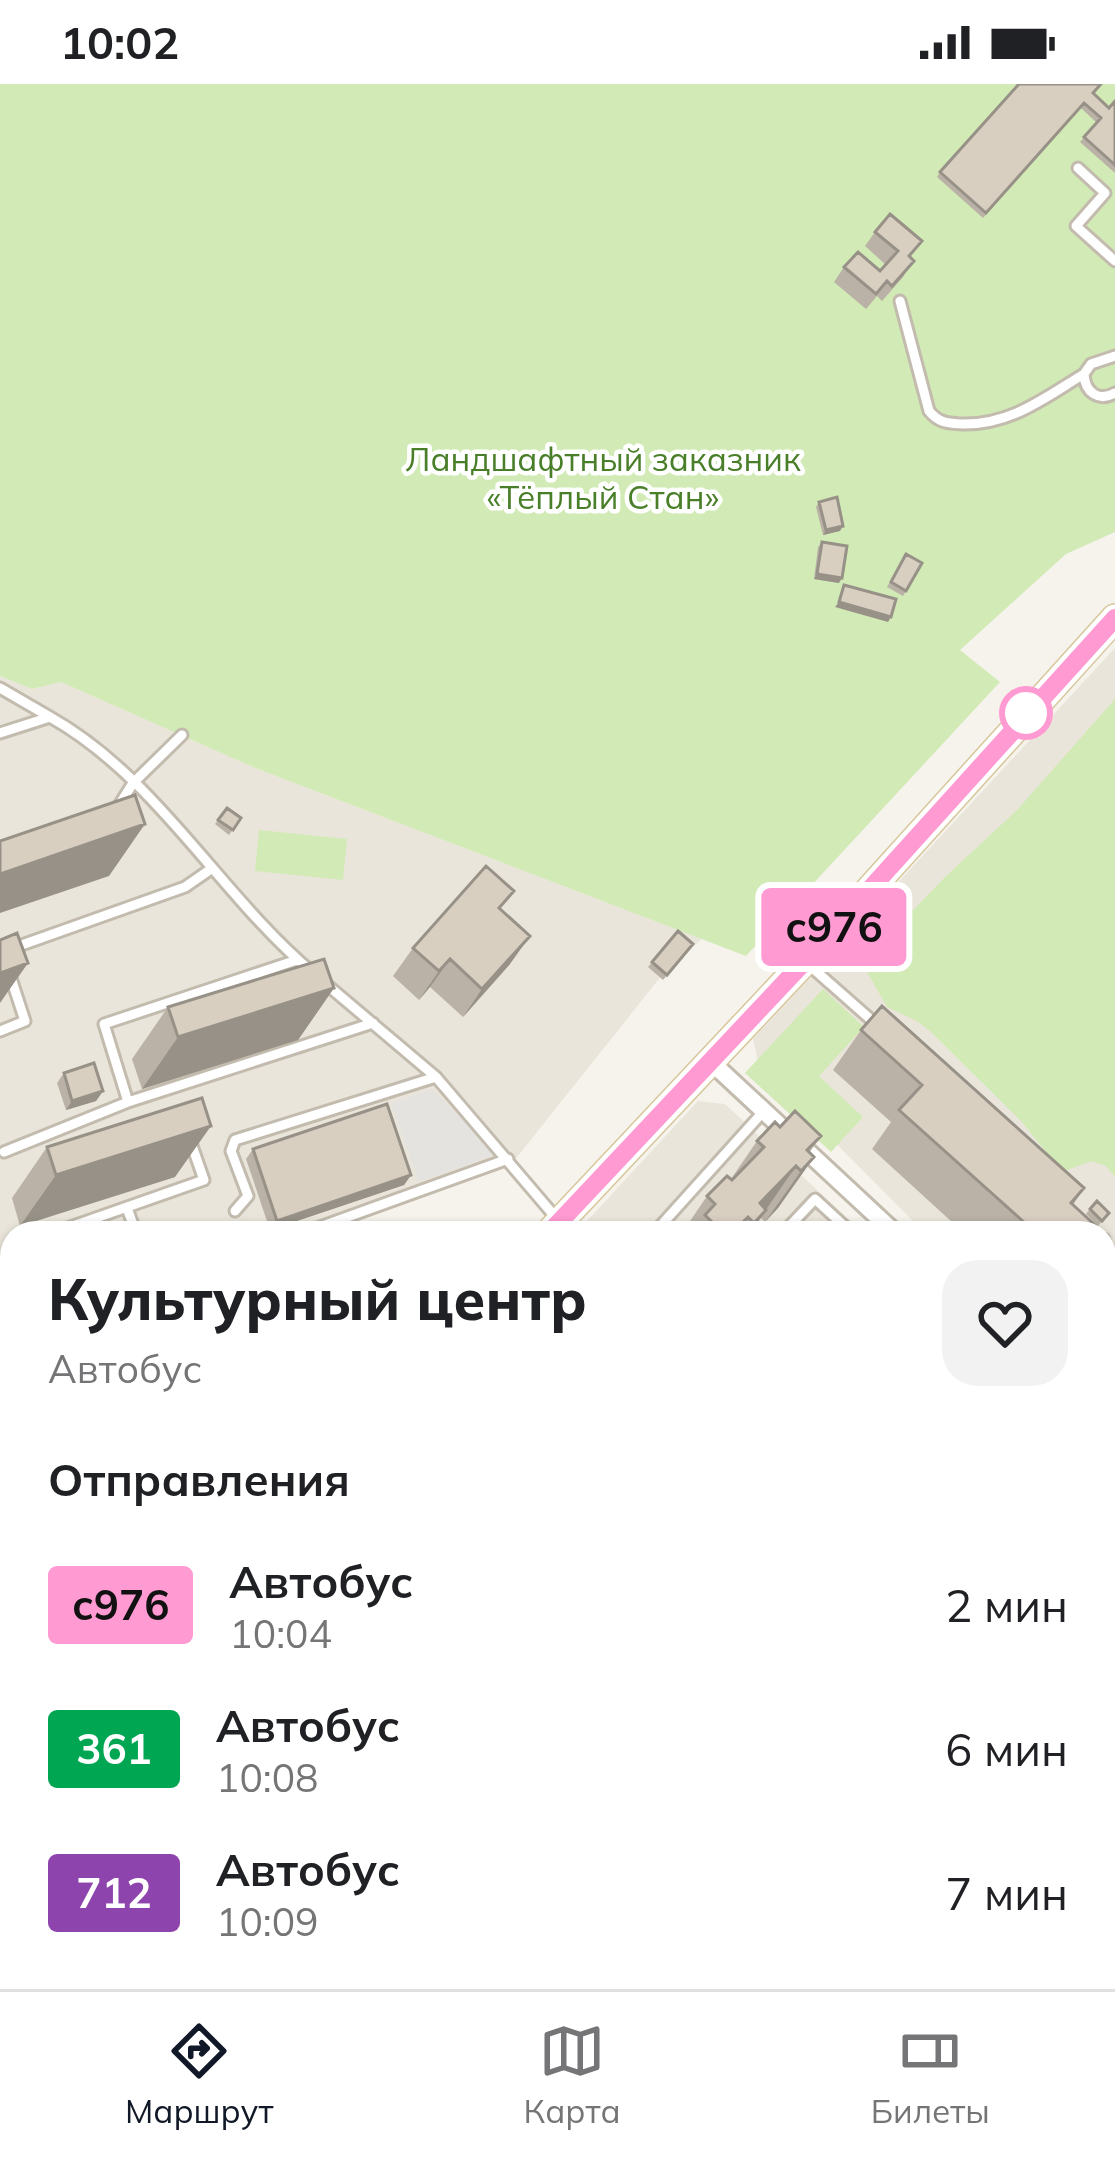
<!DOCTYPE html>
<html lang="ru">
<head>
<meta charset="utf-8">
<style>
  :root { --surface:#fff; --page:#f2f2f2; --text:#202124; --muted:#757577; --line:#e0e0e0; --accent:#111827 }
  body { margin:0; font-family:Mulish,sans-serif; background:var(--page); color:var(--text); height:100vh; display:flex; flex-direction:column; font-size:45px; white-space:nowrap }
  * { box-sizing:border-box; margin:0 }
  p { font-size:39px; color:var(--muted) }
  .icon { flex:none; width:66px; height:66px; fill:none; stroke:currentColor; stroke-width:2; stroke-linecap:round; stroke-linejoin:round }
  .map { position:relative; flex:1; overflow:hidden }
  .details { position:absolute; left:0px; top:1137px; width:1116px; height:768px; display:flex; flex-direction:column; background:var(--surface); border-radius:36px 36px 0 0; box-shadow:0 3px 9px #0004 }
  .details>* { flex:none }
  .badge { padding:0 24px; border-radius:9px; font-size:42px; line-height:78px }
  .map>.badge { position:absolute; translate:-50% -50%; box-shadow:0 0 0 6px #fff }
  h2 { padding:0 48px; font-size:45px; line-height:108px }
  .round { display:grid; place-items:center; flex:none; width:126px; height:126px; border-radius:36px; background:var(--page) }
  .headline { display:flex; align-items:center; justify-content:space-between; height:204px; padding:0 48px }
  h1 { font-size:57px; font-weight:800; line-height:90px }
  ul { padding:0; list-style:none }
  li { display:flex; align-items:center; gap:36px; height:144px; padding:0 48px }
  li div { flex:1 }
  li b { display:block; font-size:45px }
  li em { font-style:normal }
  li .badge { min-width:132px; font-weight:700; text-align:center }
  .status { display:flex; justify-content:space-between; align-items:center; height:84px; padding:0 60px; background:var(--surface); direction:ltr }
  .status svg { height:33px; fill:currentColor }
  .dock { display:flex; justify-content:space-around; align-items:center; height:168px; border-top:3px solid var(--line); background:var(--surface); font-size:33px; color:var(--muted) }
  .dock a { display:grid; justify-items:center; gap:6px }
  .dock .active { color:var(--accent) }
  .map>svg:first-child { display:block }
  .residential { fill:#eae5da }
  .education { fill:#efe8d6 }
  .green { fill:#d2eab5 }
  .parking { fill:#e5e3e0 }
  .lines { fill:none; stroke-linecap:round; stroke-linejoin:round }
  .lane-casing { stroke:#c2bbae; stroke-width:15 }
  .street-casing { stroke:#c2bbae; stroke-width:22 }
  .secondary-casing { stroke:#d6c79b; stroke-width:30 }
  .lane { stroke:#fff; stroke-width:9 }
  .street { stroke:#fff; stroke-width:16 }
  .secondary { stroke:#fff3cd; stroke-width:24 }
  .wall { fill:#bab2a6 }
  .shaded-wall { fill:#979187 }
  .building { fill:#d8cfc1; stroke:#979187; stroke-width:3 }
  .line-casing { stroke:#fff; stroke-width:27 }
  .line { stroke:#ff9ad2; stroke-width:18 }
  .stop-dot { fill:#fff; stroke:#ff9ad2; stroke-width:6 }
  .labels { text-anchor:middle; stroke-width:9; stroke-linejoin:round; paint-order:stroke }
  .park-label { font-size:33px; fill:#4a7f2a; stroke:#fff }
</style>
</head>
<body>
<div class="status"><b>10:02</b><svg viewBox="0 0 49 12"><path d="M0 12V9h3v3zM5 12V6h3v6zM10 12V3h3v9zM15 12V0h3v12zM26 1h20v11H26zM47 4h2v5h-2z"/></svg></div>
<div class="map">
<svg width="1115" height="1905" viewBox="0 0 1115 1905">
  <rect width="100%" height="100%" fill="#f6f3ec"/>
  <path class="residential" d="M1115,564V1341L1104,1330V1149H925L759,982L753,955Z
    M0,592L32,605L61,598L253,683L702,855L662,891L510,1082L318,1149H12V1593L0,1607Z
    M698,1017L725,1020L863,1149H576Z
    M1104,1373L1115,1383V1644L1104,1657Z
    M1115,1685V1905H912L923,1893H1104V1697Z
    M12,1766V1893H750L762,1905H0V1782Z
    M766,1893H888L877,1905H778Z"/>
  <path class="education" d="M445,1893H744L757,1905H434Z"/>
  <path class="green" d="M0,0H1115V448L1066,470L960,566L1000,598L746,872L253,683L61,598L32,605L0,592Z
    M1115,615V1093L1106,1082L1091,1077L1067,1086L1059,1084L1021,1037L931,948L917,937L887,923L862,879L946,792L1017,726Z
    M259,746L347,755L343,796L255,787Z
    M823,905L864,943L819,992L863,1033L831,1068L745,989Z"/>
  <path class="parking" d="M432,1005L497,1070L419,1098L391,1019Z"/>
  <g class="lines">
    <g class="lane-casing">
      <path id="lane" d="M1078,84L1105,109L1076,142L1115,177
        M900,217L929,327C939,339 947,339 962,340C1011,341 1044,314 1084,290L1091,280L1115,272
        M1084,290C1085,309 1099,318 1115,309
        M0,604L50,633
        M0,649L50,633C157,693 220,811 313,889
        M118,723L133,699L182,651
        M14,868L16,863L185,803L211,785
        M809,881L877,941
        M326,900L436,993L569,1149
        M0,947L25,937L10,891
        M128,1018L104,940L297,876
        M4,1068L128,1018L373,939
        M127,1124L136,1149
        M235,1127L248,1112L231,1067L235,1056L436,993
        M53,1149L204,1096L190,1056
        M303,1149L508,1075
        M654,1149L763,1028
        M783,1149L815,1115L852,1149
        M1104,1155V1157
        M11,1163H12
        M1104,1533L1115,1544
        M0,1625L12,1635
        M1104,1672L1115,1659
        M1104,1749L1115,1738
        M1104,1846L1115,1834
        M807,1893L821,1905
        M164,1905L175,1893
        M899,1905L909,1893
        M959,1905L970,1893
        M1051,1905L1062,1893"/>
    </g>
    <g class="street-casing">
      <path id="street" d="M709,976L895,1149
        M1104,1345L1115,1355"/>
    </g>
    <g class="secondary-casing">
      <path id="secondary" d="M549,1149L805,877L1115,534
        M0,1762L12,1747"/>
    </g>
    <use href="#lane" class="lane"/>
    <use href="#street" class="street"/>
    <use href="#secondary" class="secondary"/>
  </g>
  <path class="wall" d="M1093,9L1109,24L1115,17V89L1080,58L1097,39L1081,24L983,134L937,93L940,88Z
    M875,148L910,174L904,192L882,217L877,212L866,225L834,198L844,183L880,187L886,181L865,162Z
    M819,418L840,447L823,451L816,423Z
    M822,458L839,499L814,495L818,463Z
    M906,470L922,479L903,512L887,503Z
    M227,724L241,734L229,751L215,740Z
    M501,826L510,880L463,933L430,903L419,916L393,892L413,864Z
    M678,847L693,860L663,896L648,883Z
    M334,904L298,956L142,1005L132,975L168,923Z
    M861,946L1084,1104L1073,1121L1092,1149H964L872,1065L891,1038L833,986Z
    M64,989L103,1007L96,1017L66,1026L57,999Z
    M821,1052L809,1069L814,1073L778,1124L765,1138L761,1134L750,1149H682L707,1112L731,1095L757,1057Z
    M47,1063L175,1093L20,1142L12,1114Z
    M253,1065L411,1091L404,1101L270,1146L246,1075Z
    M1090,1125L1109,1129L1098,1142L1086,1130Z
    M1115,1258V1305L1104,1295V1273Z
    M1104,1386L1115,1396V1499L1104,1489Z
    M221,1893L286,1905H213Z
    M524,1893H588L601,1905H521L517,1902Z
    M633,1893H705L712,1905H646Z
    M985,1893H1034L1023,1905H977Z"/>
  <path class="shaded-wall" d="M843,442L840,447L823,451L826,446Z
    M817,490L842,494L839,499L814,495Z
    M839,518L891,533L888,538L835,523Z
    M145,740L109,792L0,829V790Z
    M530,852L510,880L463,933L482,905Z
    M450,875L430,903L419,916L439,887Z
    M28,879L0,919V889Z
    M334,904L298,956L142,1005L178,953Z
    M103,1007L96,1017L66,1026L72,1017Z
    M211,1042L175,1093L20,1142L56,1091Z
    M814,1073L778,1124L765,1138L801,1087Z
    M796,1082L750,1149H747L754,1139L760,1119Z
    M411,1091L404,1101L270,1146L277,1137Z
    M12,1363V1401L0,1406V1367Z
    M12,1494V1524L4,1535L0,1537V1504L5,1497Z
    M1115,1794V1803L1104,1815V1806Z
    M128,1893H137L126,1905H117Z
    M1026,1893H1034L1023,1905H1016Z"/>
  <path class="building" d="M1019,0H1101L1093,9L1109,24L1115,17V81L1084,53L1101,34L1084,19L986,129L940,88Z
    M890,130L922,157L909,172L914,177L892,202L887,197L876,210L844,183L858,168L880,187L898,167L875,148Z
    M837,413L843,442L826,446L819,418Z
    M822,458L847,462L842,494L817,490Z
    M906,470L922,479L906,507L891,498Z
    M844,501L896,515L891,533L839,518Z
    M135,711L145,740L0,790V757Z
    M227,724L241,734L233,746L218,736Z
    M486,782L514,807L499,824L530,852L482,905L450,875L439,887L413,864Z
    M678,847L693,860L667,891L652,878Z
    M17,849L28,879L0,889V856Z
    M324,875L334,904L178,953L168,923Z
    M882,922L1084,1104L1071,1119L1096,1142L1090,1149H1036L899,1026L922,1001L861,946Z
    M94,979L103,1007L72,1017L64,989Z
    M202,1014L211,1042L56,1091L47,1063Z
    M387,1020L411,1091L277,1137L253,1065Z
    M795,1027L821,1052L807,1066L814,1073L801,1087L796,1082L760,1119L766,1126L754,1139L748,1133L732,1149H723L705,1131L715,1120L707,1112L727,1092L732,1096L764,1063L757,1057L775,1038L780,1043Z
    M1097,1117L1109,1129L1102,1137L1090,1125Z
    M12,1332V1363L0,1367V1336Z
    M1104,1386L1115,1396V1434L1104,1424Z
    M11,1405L12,1494L5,1497L0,1485V1409Z
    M1115,1748V1794L1104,1806V1761Z
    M89,1893H128L117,1905H78Z
    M221,1893H273L286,1905H229L219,1896Z
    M534,1893H588L601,1905H547Z
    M633,1893H649L638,1905H622Z
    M659,1893H705L714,1901L711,1905H673Z
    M985,1893H1026L1016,1905H996L984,1894Z"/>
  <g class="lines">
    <g class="line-casing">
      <path id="line" d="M549,1149L805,877L1115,534"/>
    </g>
    <use href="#line" class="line"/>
  </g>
  <circle class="stop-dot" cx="1026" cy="629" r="24"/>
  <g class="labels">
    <g class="park-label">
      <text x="603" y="387">Ландшафтный заказник<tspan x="603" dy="38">«Тёплый Стан»</tspan></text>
    </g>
  </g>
</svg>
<b class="badge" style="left:834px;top:843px;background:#ff9ad2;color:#111">с976</b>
<section class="details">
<div class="headline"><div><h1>Культурный центр</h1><p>Автобус</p></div><a class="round"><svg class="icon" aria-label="heart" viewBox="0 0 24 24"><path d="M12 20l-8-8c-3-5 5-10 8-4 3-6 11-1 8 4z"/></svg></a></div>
<h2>Отправления</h2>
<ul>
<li><span class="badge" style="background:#ff9ad2;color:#111">с976</span><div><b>Автобус</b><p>10:04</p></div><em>2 мин</em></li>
<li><span class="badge" style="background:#00a651;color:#fff">361</span><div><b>Автобус</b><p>10:08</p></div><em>6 мин</em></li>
<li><span class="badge" style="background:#8e44ad;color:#fff">712</span><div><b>Автобус</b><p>10:09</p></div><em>7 мин</em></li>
</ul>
</section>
</div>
<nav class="dock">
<a class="active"><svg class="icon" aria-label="directions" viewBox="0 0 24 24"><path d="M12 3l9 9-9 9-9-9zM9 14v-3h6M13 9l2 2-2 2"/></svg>Маршрут</a>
<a><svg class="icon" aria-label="map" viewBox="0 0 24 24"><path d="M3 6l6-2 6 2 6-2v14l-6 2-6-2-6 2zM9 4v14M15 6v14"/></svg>Карта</a>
<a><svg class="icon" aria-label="tickets" viewBox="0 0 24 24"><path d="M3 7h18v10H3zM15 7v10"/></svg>Билеты</a>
</nav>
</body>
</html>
